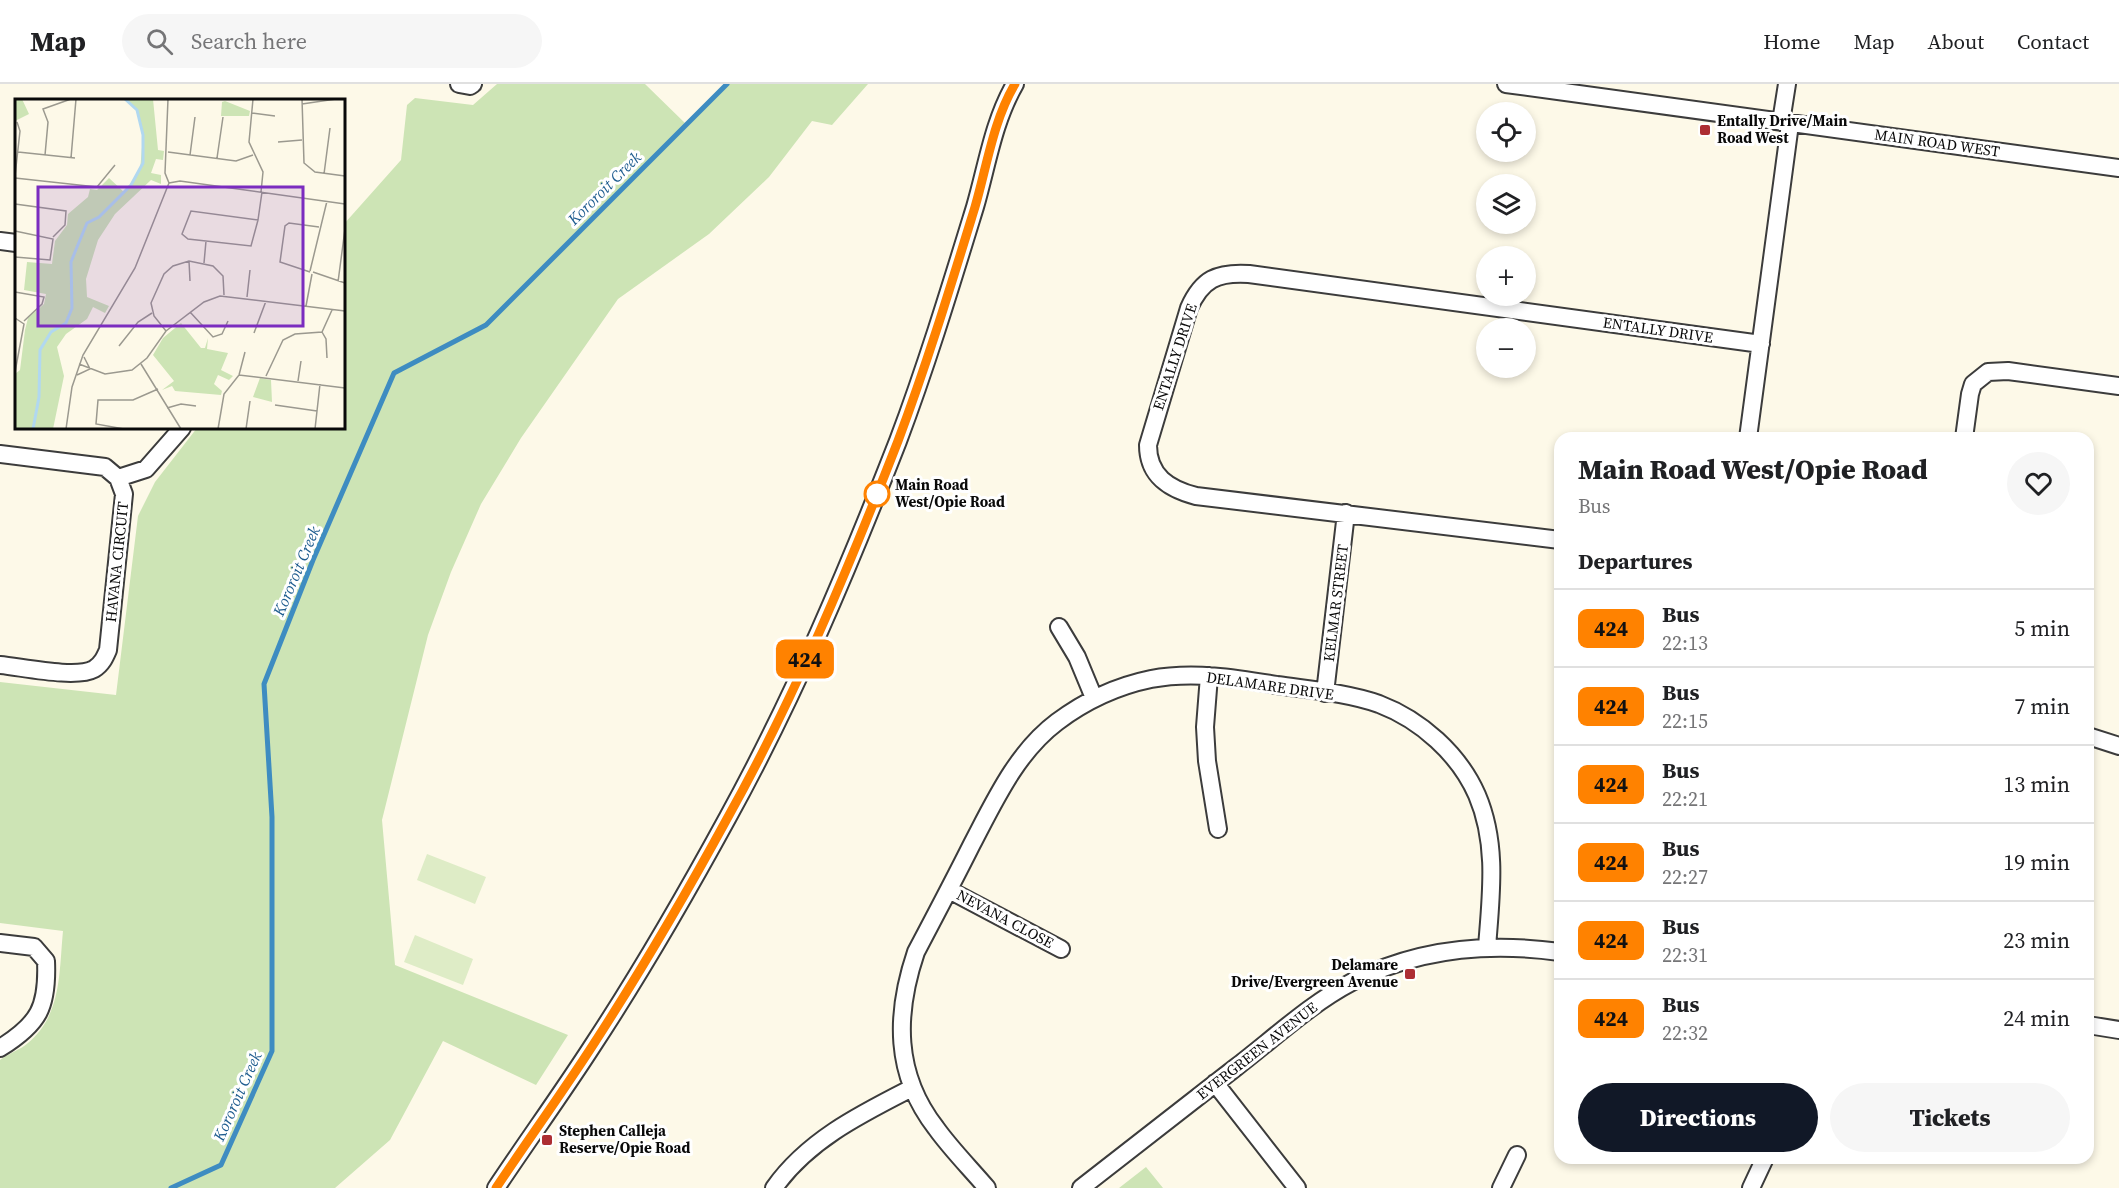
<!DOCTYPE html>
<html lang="en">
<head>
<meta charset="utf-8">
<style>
  :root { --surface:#fff; --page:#f6f6f6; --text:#202124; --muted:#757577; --line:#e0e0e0; --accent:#111827 }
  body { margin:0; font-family:"Source Serif 4",serif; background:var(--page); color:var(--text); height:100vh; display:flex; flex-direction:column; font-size:22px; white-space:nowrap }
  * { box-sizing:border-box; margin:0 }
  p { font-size:20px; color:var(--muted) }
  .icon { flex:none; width:33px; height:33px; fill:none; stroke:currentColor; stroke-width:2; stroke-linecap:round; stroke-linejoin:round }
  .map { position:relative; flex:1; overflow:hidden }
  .sheet { position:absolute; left:1554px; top:348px; width:540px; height:732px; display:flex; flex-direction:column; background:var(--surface); border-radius:18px; box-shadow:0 3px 9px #0003 }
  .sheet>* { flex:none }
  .badge { padding:0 12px; border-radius:9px; font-size:21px; line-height:39px }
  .fabs { position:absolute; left:1476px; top:18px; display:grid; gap:12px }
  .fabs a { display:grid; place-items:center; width:60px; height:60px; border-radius:50%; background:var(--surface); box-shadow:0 3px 9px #0003; font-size:30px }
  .map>.badge { position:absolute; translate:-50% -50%; box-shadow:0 0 0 3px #fff }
  h2 { padding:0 24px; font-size:22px; line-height:54px }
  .round { display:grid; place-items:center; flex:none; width:63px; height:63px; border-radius:32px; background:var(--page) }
  .overview { display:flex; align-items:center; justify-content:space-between; height:102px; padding:0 24px }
  h1 { font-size:28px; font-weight:800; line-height:45px }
  .primary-button { display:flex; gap:12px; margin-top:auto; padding:12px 24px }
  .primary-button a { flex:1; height:69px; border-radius:36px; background:var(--accent); color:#fff; font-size:24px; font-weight:800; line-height:69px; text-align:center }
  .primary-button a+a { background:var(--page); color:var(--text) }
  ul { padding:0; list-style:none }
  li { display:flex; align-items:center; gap:18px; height:78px; padding:0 24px; border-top:2px solid var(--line) }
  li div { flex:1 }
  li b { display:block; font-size:22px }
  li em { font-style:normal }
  li .badge { min-width:66px; font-weight:700; text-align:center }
  header { display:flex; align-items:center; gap:36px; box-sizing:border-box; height:84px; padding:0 30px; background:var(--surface); border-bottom:2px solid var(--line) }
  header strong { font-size:28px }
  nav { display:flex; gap:33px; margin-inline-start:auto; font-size:21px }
  .search { width:420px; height:54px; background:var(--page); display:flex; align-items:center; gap:15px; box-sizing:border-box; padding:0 21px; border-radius:33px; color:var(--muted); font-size:22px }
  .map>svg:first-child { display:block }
  .green { fill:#cde4b5 }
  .pitch { fill:#deecc6 }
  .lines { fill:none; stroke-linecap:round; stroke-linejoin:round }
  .stream { stroke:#3e8cc1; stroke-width:5 }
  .minor-casing { stroke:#3c3c3c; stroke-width:20 }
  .minor { stroke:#fff; stroke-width:16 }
  .line-casing { stroke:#fff; stroke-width:14 }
  .line { stroke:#ff8200; stroke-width:9 }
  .poi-dot { fill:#ad2e33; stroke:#fff; stroke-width:2 }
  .stop-dot { fill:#fff; stroke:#ff8200; stroke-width:3 }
  .labels { text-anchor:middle; stroke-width:6; stroke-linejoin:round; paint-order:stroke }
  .poi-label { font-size:15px; font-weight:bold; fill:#090909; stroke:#fff; text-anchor:start }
  .street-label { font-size:15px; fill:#090909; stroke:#fff }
  .stop-label { font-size:15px; font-weight:bold; fill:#090909; stroke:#fff; text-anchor:start }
  .water-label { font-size:16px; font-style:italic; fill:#1f5d8f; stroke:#fff }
  .inset-river { fill:none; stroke:#b1d8f0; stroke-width:3 }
  .inset-road { fill:none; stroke:#9b998f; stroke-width:1.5 }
  .view { fill:#7b2cbf; fill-opacity:0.15; stroke:#7b2cbf; stroke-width:3 }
  .inset-edge { fill:none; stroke:#090909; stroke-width:3 }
</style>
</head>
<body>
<header>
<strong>Map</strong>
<div class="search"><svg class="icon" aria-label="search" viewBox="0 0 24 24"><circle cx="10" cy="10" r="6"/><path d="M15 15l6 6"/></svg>Search here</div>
<nav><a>Home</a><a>Map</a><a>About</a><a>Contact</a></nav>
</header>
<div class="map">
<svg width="2119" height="1104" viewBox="0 0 2119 1104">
  <rect width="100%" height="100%" fill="#fdf9e8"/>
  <path class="green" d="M497,0H645L687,41L727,0H868L832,41L812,37L769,93L709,150L618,215L521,354L481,420L451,488L428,551L382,736L395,881L568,951L536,1001L443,957L390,1056L335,1104H0V976C9,969 20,966 28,959C62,931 59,887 63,847L0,839V598L116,611L138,432L155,398L197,344H344V140L401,76L407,21L415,14L473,21Z
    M1146,1083L1163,1104H1119Z"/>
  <path class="pitch" d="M427,770L486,793L475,820L417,796Z
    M415,851L473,875L463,901L404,878Z"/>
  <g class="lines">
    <path class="stream" d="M171,1104L221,1081L272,967V733L264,600L313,476L394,289L486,241L727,0"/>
    <g class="minor-casing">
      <path id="minor" d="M459,0L470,2L473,0
        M1506,0L2119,84
        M1781,38L1787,0
        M0,157L16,159
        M1748,354L1790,40
        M1964,354L1970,310L1973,300L1988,288L2008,287L2119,302
        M0,370L105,383L118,394L124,410L108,566C105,573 102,580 94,585C76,595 22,583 0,581
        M118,394L146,385L182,344
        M1560,456L1196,412C1169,405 1148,392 1148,361L1189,224C1202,195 1217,188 1249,190L1761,260
        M1059,543L1077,573L1094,614
        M1209,592L1205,643L1207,677L1218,745
        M1325,609L1346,429
        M2088,652L2119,662
        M949,806L1061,865
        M0,859L34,863L46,877C48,923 39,940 0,964
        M2088,941L2119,946
        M1215,999L1297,1104
        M496,1104C528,1056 562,1009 593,961C641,888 686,810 728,733C794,613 848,485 898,357C927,280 951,201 975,123C987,82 993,38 1015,0
        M774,1104C808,1056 861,1030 912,1004
        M987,1104C970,1084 951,1065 936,1044C894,990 895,930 916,868C935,832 954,796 972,760C995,716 1017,668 1057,638C1085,617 1117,602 1151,595C1192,587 1236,594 1277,601C1311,606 1348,609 1379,620C1421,636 1459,670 1477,711C1498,760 1491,811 1487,863
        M1081,1104C1132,1064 1183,1024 1235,984C1273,955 1310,920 1352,898C1418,864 1488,858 1560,868
        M1501,1104L1517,1071
        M1751,1104L1765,1074"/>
    </g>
    <use href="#minor" class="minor"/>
  </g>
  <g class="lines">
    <g class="line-casing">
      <path id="line" d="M496,1104C528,1056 562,1009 593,961C641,887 686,810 728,733C794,615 849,483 898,357C927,280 951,201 975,123C987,82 993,37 1015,0"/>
    </g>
    <use href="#line" class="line"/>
  </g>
  <g class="poi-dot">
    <rect x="1699" y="40" width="12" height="12" rx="3"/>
    <rect x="1404" y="884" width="12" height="12" rx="3"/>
    <rect x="541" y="1050" width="12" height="12" rx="3"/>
  </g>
  <circle class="stop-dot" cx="877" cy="410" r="12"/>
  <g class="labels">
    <g class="poi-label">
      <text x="1717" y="42">Entally Drive/Main<tspan x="1717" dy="17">Road West</tspan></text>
      <text x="1398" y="886" text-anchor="end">Delamare<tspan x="1398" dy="17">Drive/Evergreen Avenue</tspan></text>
      <text x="559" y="1052">Stephen Calleja<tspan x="559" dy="17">Reserve/Opie Road</tspan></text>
    </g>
    <g class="street-label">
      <text transform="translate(1937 59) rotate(8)" y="5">MAIN ROAD WEST</text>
      <text transform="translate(1658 246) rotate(8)" y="5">ENTALLY DRIVE</text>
      <text transform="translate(1175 273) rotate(-72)" y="5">ENTALLY DRIVE</text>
      <text transform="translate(117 478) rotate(-84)" y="5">HAVANA CIRCUIT</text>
      <text transform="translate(1336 519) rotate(-83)" y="5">KELMAR STREET</text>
      <text transform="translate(1270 602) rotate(8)" y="5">DELAMARE DRIVE</text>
      <text transform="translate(1005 835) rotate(28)" y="5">NEVANA CLOSE</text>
      <text transform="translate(1257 967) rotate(-38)" y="5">EVERGREEN AVENUE</text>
    </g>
    <g class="stop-label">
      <text x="895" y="406">Main Road<tspan x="895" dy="17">West/Opie Road</tspan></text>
    </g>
    <g class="water-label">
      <text transform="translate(604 104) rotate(-45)" y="6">Kororoit Creek</text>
      <text transform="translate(296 487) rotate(-67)" y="6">Kororoit Creek</text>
      <text transform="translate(237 1012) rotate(-66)" y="6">Kororoit Creek</text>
    </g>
  </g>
  <g transform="translate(15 15)">
    <rect width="330" height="330" fill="#fdf9e8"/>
    <path d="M0,0H7L14,15L0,22ZM110,0H138L143,51L149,52L148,61L141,60L136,74L146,76V85L136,81L100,115L83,141L71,180L72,198L94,207L90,214L78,208L72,220L51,235L42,248L49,277L38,330H0V275L5,271L10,231L13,219L29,205L31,195L9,191L12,163L37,165L40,142L52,126L53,115L73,98L75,90L82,91L94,79L109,93L125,72L128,36L122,11ZM210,2L235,12L234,17H206L207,3ZM166,224L186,249H190L193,239L192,250L213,254L206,271L218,277L214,281L203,276L199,285L207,292L206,296L160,292L157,287L147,291L159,282L138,256L148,239ZM245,279L256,281L257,303L238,298Z" fill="#cde4b5"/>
    <path class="inset-river" d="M18,330L24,298L25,251L36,233L51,224L57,209L56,163L62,148L72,124L84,118L116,86L128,64V36L122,11L110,0"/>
    <path class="inset-road" d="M153,0L150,74L154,84M238,0L234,43L248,73L246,93M287,0L289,64L300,73L330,77M287,5L321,0M237,14L260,17M263,43L287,41M3,53L60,59M153,53L221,62L238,56M30,56L33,23L28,10L56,0M175,56L180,18M56,59L61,0M202,59L208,18M309,75L315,29M0,77L5,32L2,23M0,79L82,88L100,66M154,84L165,82L330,105M0,105L51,112L50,126L38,138M243,121L236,147L173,140L167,135L176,112L243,121L247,93M0,132L38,140L35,161L0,158M174,162L175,182M189,164L191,142M295,172L312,102M295,173L265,163L270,127L274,124L304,128M298,173L330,184M323,183L330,130M0,193L29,198L27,205L9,222M232,198L235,171M291,207L297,175M175,213L198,238L207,235L213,222M0,219L9,225L0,273M151,232L139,217L136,204L149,175L158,167L174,162L198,167L208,177L209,196M307,233L311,240L312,259M239,234L251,202M104,247L123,223L137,214M64,265L90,275L117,271L132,259L151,232L189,203L205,197L330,212M126,265L166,330M62,276L75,270L69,258M224,276L230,253M251,277L268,241L280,235L307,233L317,211M283,282L286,262M260,306L302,312M152,309L166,305L181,307M51,330L57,288L68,256L120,169L154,84M109,330L81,325L83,301H118L143,290M203,330L209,295L224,276L330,289M231,330L235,302M300,330L305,285"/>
    <path class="view" d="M23,88H288V227H23Z"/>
    <rect width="330" height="330" class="inset-edge"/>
  </g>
</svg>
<div class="fabs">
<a><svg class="icon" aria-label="locate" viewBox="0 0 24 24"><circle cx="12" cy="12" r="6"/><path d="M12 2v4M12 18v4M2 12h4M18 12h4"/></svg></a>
<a><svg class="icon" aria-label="layers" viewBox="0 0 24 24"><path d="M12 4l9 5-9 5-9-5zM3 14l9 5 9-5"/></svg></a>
<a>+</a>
<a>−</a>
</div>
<b class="badge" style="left:805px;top:575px;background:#ff8200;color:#111">424</b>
<section class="sheet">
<div class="overview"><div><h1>Main Road West/Opie Road</h1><p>Bus</p></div><a class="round"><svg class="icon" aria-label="heart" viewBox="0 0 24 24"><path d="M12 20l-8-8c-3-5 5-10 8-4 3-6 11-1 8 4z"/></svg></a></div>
<h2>Departures</h2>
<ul>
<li><span class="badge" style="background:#ff8200;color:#111">424</span><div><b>Bus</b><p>22:13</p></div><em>5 min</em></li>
<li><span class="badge" style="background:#ff8200;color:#111">424</span><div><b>Bus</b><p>22:15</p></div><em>7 min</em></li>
<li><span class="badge" style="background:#ff8200;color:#111">424</span><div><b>Bus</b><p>22:21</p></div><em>13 min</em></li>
<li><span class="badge" style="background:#ff8200;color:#111">424</span><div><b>Bus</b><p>22:27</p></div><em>19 min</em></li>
<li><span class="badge" style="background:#ff8200;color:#111">424</span><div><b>Bus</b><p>22:31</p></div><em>23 min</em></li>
<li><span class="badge" style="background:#ff8200;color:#111">424</span><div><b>Bus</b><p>22:32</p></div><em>24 min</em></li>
</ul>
<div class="primary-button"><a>Directions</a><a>Tickets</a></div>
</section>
</div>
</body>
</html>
